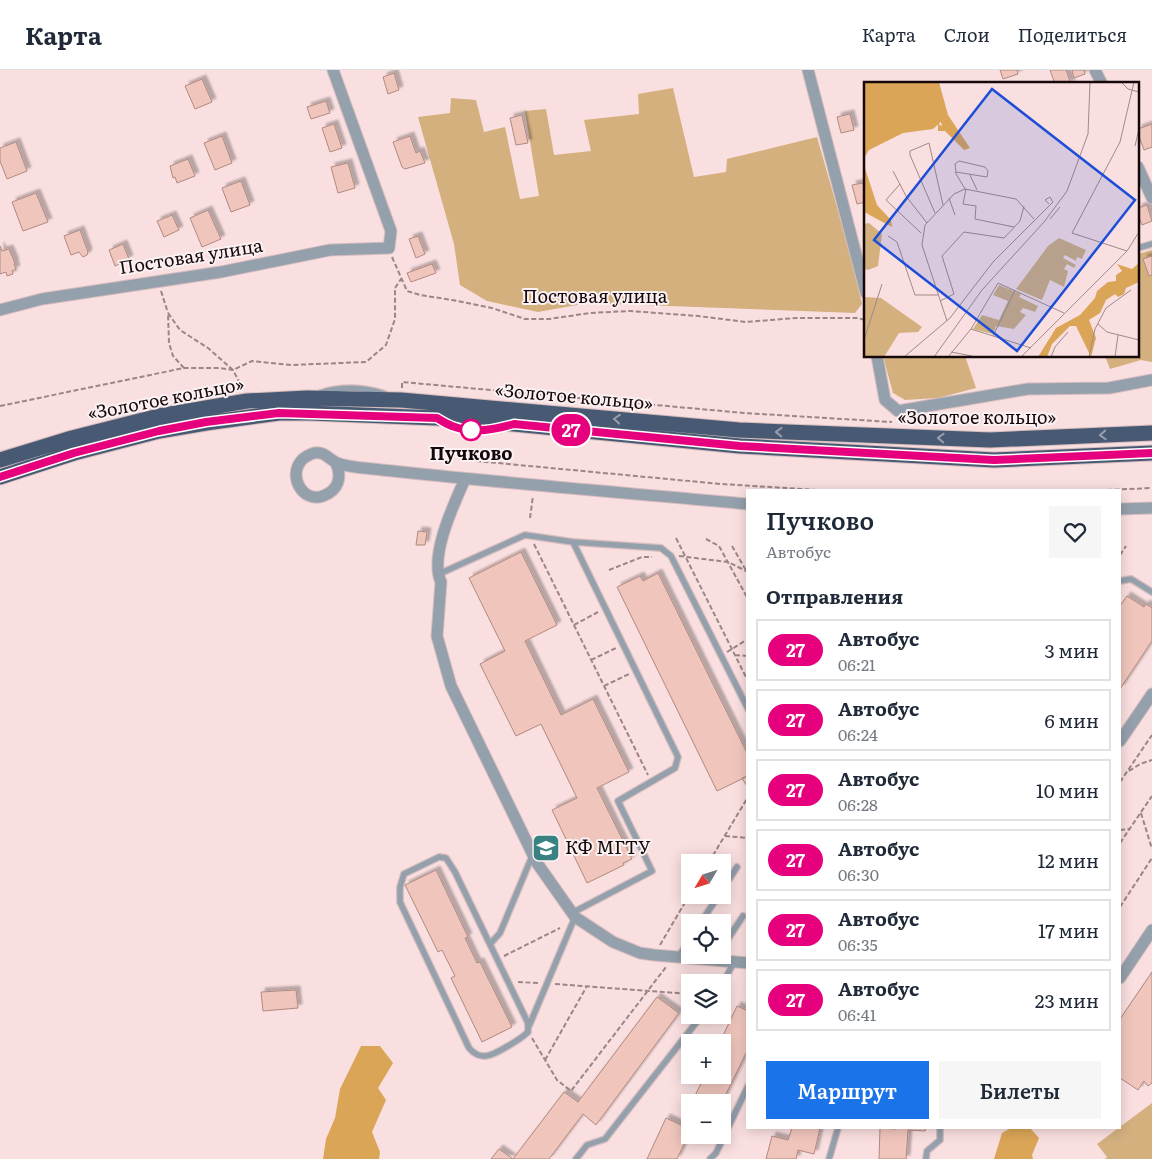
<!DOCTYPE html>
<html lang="ru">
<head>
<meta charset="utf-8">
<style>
  :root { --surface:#fff; --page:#f6f6f7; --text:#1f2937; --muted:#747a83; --line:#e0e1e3; --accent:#1a73e8 }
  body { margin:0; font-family:Literata,serif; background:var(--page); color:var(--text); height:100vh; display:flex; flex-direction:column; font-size:19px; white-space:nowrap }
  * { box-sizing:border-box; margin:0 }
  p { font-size:16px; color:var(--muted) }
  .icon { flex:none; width:28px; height:28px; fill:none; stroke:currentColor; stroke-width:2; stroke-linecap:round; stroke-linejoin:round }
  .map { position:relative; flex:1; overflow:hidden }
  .side { position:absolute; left:746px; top:419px; width:375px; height:640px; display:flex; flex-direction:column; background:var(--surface); border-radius:0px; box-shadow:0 2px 12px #0003 }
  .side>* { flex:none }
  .badge { padding:0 10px; border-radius:16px; font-size:18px; line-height:32px }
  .needle { width:32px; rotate:232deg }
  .buttons { position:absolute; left:681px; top:784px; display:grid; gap:10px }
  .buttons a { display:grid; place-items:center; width:50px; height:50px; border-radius:0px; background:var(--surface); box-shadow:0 2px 12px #0003; font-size:25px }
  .map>.badge { position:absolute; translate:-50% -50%; box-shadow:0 0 0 2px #fff }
  h2 { padding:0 20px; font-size:19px; line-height:45px }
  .round { display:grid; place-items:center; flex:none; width:52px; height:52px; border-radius:0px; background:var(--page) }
  .summary { display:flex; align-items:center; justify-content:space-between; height:85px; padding:0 20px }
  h1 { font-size:24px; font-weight:600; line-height:38px }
  .primary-button { display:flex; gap:10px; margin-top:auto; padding:10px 20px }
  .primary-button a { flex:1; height:58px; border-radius:0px; background:var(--accent); color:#fff; font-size:20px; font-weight:600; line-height:58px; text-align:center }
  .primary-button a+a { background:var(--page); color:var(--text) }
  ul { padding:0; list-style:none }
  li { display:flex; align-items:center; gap:15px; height:62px; margin:0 10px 8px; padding:0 10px; border:2px solid var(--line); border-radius:0px }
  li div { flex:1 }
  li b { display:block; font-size:19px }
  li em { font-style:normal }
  li .badge { min-width:55px; font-weight:700; text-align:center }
  header { display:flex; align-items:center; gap:30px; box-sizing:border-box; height:70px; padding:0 25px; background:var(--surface); border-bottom:1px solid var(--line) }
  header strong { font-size:24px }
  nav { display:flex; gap:28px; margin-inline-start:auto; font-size:18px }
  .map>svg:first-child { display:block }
  .green { fill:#d4b07f }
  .forest { fill:#dba558 }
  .building { fill:#f0c6bc; stroke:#b0897f; filter:url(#shadow) }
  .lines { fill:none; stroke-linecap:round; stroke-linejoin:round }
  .service-casing { stroke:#d6bdbe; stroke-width:8 }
  .minor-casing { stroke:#d6bdbe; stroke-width:13 }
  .trunk-casing { stroke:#d6bdbe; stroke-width:17 }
  .path { stroke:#9b8586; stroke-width:2; stroke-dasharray:5 2.5; stroke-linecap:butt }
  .service { stroke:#95a0ad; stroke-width:5.5 }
  .minor { stroke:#95a0ad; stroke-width:11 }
  .trunk { stroke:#485a73; stroke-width:15 }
  .oneway { stroke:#989eac }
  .line-casing { stroke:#fff; stroke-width:11 }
  .line { stroke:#e6007e; stroke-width:8 }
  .stop-dot { fill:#fff; stroke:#e6007e; stroke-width:2.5 }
  .labels { text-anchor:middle; stroke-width:4; stroke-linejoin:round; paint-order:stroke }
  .street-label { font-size:18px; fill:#16080a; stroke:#faf1f2 }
  .stop-label { font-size:18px; font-weight:bold; fill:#16080a; stroke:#faf1f2 }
  .poi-label { font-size:18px; fill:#16080a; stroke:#faf1f2; text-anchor:start }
  .inset-road { fill:none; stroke:#9f898a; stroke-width:1 }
  .view { fill:#1d4ed8; fill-opacity:0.15; stroke:#1d4ed8; stroke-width:2.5 }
  .inset-edge { fill:none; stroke:#16080a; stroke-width:2.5 }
</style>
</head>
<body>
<header>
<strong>Карта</strong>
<nav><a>Карта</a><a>Слои</a><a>Поделиться</a></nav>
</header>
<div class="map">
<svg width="1152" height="1089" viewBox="0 0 1152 1089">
  <defs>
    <filter id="shadow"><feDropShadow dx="4" dy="-4" stdDeviation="1" flood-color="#0004"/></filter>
  </defs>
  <rect width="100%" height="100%" fill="#fadfe0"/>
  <path class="green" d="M673,18L694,107L726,102L727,89L817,67L852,190L862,234L855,243L588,233L538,242L487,231L460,215L454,174L418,47L450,43L451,28L476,30L484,62L505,57L520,129L539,126L525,41L546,39L554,85L591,81L584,50L639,44L638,24Z
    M1152,180V292L1141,290L1110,299L1105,286H1138V184Z
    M883,286H965L976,318L938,328L905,330L893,323Z
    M1152,1033V1089H1105L1107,1087L1097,1074Z"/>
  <path class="forest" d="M361,976H380L393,993L378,1018L386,1030L372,1062L380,1082L379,1089H323L326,1069L335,1048L340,1019Z
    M1011,1058H1030L1039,1068L1032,1085L1033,1089H994L1002,1063Z"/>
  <path class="building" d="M1000,0H1017L1018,4L1003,9Z
    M1050,0H1066L1071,14H1055Z
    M1072,0H1084L1085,4L1074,8Z
    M394,3L399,20L388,24L383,7Z
    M202,9L212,32L195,39L185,16Z
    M326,31L330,43L311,49L307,37Z
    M850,44L854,60L841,63L837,47Z
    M522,45L528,73L516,75L510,48Z
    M334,54L342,78L330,82L322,58Z
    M1152,54V77L1144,80L1138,64V59Z
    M222,66L232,93L215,100L204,73Z
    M410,66L416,83L420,81L425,93L405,99L402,97L393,72Z
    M16,72L27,101L7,109L0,91V78Z
    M188,89L195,106L177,113L175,107L173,108L170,96Z
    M348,93L355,118L338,123L331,97Z
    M241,111L250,135L231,142L222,118Z
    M863,113L866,132L857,134L852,115Z
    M36,123L48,152L23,161L12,132Z
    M1147,135L1152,151L1142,155L1138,145V138Z
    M208,140L221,169L202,177L190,148Z
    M172,145L179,160L164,167L157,151Z
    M80,160L88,182L87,185L83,187L79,182L71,185L64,166Z
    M418,166L425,184L416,188L409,169Z
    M123,174L129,189L115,196L109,180Z
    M0,176L2,181L9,179L15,193L14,194L16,199L12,201L13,204L7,206L6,202L0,204Z
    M1152,186V205L1149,206L1143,189Z
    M432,194L436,203L411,212L407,203Z
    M418,461L427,462L425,475H416Z
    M521,482L557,555L525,571L561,645L593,629L629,702L597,718L632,789L623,793L624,795L587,813L552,740L577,728L541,654L516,666L480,594L505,581L469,508Z
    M658,503L748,685V706L717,721L617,517L640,506L643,511Z
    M1127,526L1144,537L1146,534L1152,538V571L1120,619V536Z
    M748,706V718L742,708Z
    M436,800L468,867L465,868L477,893L480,892L512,957L482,972L451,908L455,906L442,880L438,882L405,815Z
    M1152,902V1013L1148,1016L1144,1011L1138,1020L1120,1008V949Z
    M296,920L298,938L263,941L261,922Z
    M657,927L679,943L596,1055L583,1044L549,1089H513L564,1022L578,1032Z
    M737,936L748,941V979L722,1032H692L705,1005H722V972H720Z
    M690,1036V1065H707L703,1073L688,1066L677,1089H647L666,1048L681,1055Z
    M792,1058H820L814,1084L798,1080L796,1089H766L772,1066L788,1070Z
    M880,1058L896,1059V1058H926L925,1061L908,1060L906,1089H879Z
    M499,1079L513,1089H491Z"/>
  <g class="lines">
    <g class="service-casing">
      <path id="service" d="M1138,178L1152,174
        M320,323C340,316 365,317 385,324
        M447,354C461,361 484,363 499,358
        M439,504L525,465L573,472L661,478L671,486L748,639
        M1120,511L1131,509L1152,522
        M439,787L446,788L455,802L528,953V962C522,968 515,972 508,976C494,984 482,993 469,978L400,832V817L404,804Z
        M722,820L737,797
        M572,843L652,801L618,731L675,698L678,687L573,472
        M701,852L719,825
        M722,872H726L743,846
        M490,874L500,863L533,784
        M679,886L690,869
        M722,915L734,892
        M529,956L575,847
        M576,1089L587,1075L605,1069L702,945
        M710,1089L716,1083L748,1016
        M829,1089L838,1058
        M926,1089L927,1081L940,1070V1058"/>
    </g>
    <g class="minor-casing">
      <path id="minor" d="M808,0L866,223
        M1095,0L1102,14
        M1138,97L1152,128
        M0,240L42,229L221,202L330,180L389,178L391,161L333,0
        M877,286L885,330L898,341L1028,319L1109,318L1152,310
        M336,393C342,407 339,420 323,426C303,433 288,407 301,391C303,388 310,384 314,383C325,381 328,389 337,393C350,398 368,398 382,400C504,413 626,423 748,434
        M465,409C454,434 429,486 441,512L437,566L451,616L537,793L575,847L613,872L640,883L654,885L748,893
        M1120,439L1152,438
        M1120,671L1152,624
        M1120,908L1152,860"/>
    </g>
    <g class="trunk-casing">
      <path id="trunk" d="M0,390L72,368L159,346L247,331L307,328L401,330L739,360L990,370L1152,363
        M0,407L74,383L159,361L206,353L279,343H310L437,348L514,354L740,376L994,390L1152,383"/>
    </g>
    <path class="path" d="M392,187L407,221L420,225L452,230L492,238L525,249H549L590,243L630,241L698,246L746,252L796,248H857L866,250
      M161,221L168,243
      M184,298L173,286L169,273L168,243L180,260L208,278L233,300L252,291L291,295L366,292L386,275L395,249V218L401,209
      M402,318V312L744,343L892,352
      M0,336L184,298H220L233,300L243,319
      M905,352L922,353
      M476,391L721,414L818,420
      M1107,420L1152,418
      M530,448L533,426
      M676,468L748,611
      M706,469L719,476L748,529
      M534,474L648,705
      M732,476L748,504
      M1120,485L1126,476
      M679,486L728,492L748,502
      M609,500L642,487H652
      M574,555L598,542
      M727,582L748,569
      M735,585L748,586
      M591,590L616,578
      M604,616L629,604
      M1129,701L1140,694L1152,690
      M1120,712L1152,665
      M1141,743L1152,779
      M1120,760L1129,759
      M725,766L748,768
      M1120,773L1152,726
      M709,792L748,727
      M1120,837L1152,788
      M660,875L690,824
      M504,886L560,858
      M518,912L538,913
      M555,914L690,924
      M532,968L557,1010L571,1021L666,897
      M545,990L587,916"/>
    <use href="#service" class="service"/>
    <use href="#minor" class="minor"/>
    <use href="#trunk" class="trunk"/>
  </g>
  <defs><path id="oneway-chevron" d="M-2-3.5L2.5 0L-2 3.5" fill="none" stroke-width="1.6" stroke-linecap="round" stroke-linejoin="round" transform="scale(1.25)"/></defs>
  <g class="oneway">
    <use href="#oneway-chevron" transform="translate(617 349) rotate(-175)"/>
    <use href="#oneway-chevron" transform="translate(779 362) rotate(-178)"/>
    <use href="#oneway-chevron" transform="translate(1103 365) rotate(177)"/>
    <use href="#oneway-chevron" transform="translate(941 368) rotate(-178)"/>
  </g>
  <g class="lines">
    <g class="line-casing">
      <path id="line" d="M0,407L74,383L159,361L206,352L279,343L437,348C442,351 448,355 455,357C474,364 496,359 514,354L740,376L994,390L1152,383"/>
    </g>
    <use href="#line" class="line"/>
  </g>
  <defs>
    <g id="university-square" transform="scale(1.4375)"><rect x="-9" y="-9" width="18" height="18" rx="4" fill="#398281" stroke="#faf1f2"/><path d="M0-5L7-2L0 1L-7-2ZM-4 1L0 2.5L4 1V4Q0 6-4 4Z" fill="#fff"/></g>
  </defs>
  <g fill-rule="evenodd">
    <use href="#university-square" x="546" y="778"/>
  </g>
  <circle class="stop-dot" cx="471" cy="360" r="10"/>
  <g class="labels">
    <g class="street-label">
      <text transform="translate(191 187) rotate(-9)" y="6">Постовая улица</text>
      <text x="595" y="233">Постовая улица</text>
      <text transform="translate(574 327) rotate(5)" y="6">«Золотое кольцо»</text>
      <text transform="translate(166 329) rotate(-11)" y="6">«Золотое кольцо»</text>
      <text x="977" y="354">«Золотое кольцо»</text>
    </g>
    <g class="stop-label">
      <text x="471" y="390">Пучково</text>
    </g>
    <g class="poi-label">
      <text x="565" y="784">КФ МГТУ</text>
    </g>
  </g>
  <g transform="translate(864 12)">
    <rect width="275" height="275" fill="#fadfe0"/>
    <path d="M5,141L18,152L14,184L4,188L0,187V142ZM195,156L222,168L218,177L213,175L212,179L201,173L199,176L212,183L210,186L203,182L200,187L204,189L200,205L186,198L178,218L152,207L184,164ZM135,203L157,212L155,215L174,224L171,230L159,226L156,230L162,233L150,247L132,244L129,252L109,247L118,233L135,238L144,219L129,213ZM0,215L17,216L58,245L54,250L35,251L20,275H0Z" fill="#d4b07f"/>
    <path d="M0,0H75L84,33L106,66L100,68L81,49H74V42L78,44L77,40L69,47L39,51L5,68L0,76ZM0,83L13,123L27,138L28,145L0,130ZM275,181V200L262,206L260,212L254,215L251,212L242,218L236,231L225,238L232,256L227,275L212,244H206L188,262L183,275H174L192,246L216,233L231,216L233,209L244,200L252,199V193L258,189L253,182L268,187Z" fill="#dba558"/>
    <path class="inset-road" d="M257,0L264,7L275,10M271,64L275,47M95,79L121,85L124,89L123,95L92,90L91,82ZM29,89L42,114L63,141M91,90L101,107M106,93L113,108M36,102L22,118L57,151M102,107L99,122L112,124L111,137L150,145M85,116L91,133M71,131L46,73V69L65,61L79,123M186,137L196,125M24,154L33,160L51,213H74M263,169L208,151L256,60L270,0M76,219L90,212L78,174L100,150L140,156L156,139L160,124M83,239L58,163L61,143L90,112L101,107L152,117L170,137M234,242L243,250L275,258M107,247L167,266M129,254L151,208M0,258L18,202M87,270L108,274M40,275L86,236L129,180L189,120L186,115L181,118L185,122M70,275L118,208L180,140L203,109L224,52L226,0M84,275L107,247L134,201L200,231M157,275L263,169L275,150M187,275L191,265L204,250M225,275L231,247L242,226L267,208M251,275L254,253"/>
    <path class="view" d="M128,7L271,118L153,269L10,158Z"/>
    <rect width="275" height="275" class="inset-edge"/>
  </g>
</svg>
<div class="buttons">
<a><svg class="needle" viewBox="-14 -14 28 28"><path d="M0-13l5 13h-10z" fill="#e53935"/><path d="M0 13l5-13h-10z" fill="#747a83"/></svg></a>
<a><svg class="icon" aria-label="locate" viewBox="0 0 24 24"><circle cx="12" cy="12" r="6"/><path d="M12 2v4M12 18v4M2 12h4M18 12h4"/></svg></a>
<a><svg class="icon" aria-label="layers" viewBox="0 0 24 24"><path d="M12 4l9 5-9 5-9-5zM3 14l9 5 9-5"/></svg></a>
<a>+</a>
<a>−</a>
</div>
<b class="badge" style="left:571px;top:360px;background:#e6007e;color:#fff">27</b>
<section class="side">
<div class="summary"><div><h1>Пучково</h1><p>Автобус</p></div><a class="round"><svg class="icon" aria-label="heart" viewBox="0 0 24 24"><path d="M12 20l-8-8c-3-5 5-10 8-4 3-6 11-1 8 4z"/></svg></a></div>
<h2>Отправления</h2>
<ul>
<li><span class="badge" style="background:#e6007e;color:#fff">27</span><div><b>Автобус</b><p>06:21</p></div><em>3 мин</em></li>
<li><span class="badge" style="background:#e6007e;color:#fff">27</span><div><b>Автобус</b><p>06:24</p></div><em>6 мин</em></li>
<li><span class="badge" style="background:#e6007e;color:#fff">27</span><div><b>Автобус</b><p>06:28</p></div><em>10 мин</em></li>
<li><span class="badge" style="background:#e6007e;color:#fff">27</span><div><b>Автобус</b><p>06:30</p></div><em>12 мин</em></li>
<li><span class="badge" style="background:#e6007e;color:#fff">27</span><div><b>Автобус</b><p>06:35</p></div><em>17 мин</em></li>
<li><span class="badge" style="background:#e6007e;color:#fff">27</span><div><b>Автобус</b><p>06:41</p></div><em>23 мин</em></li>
</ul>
<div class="primary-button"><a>Маршрут</a><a>Билеты</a></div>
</section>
</div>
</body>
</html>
